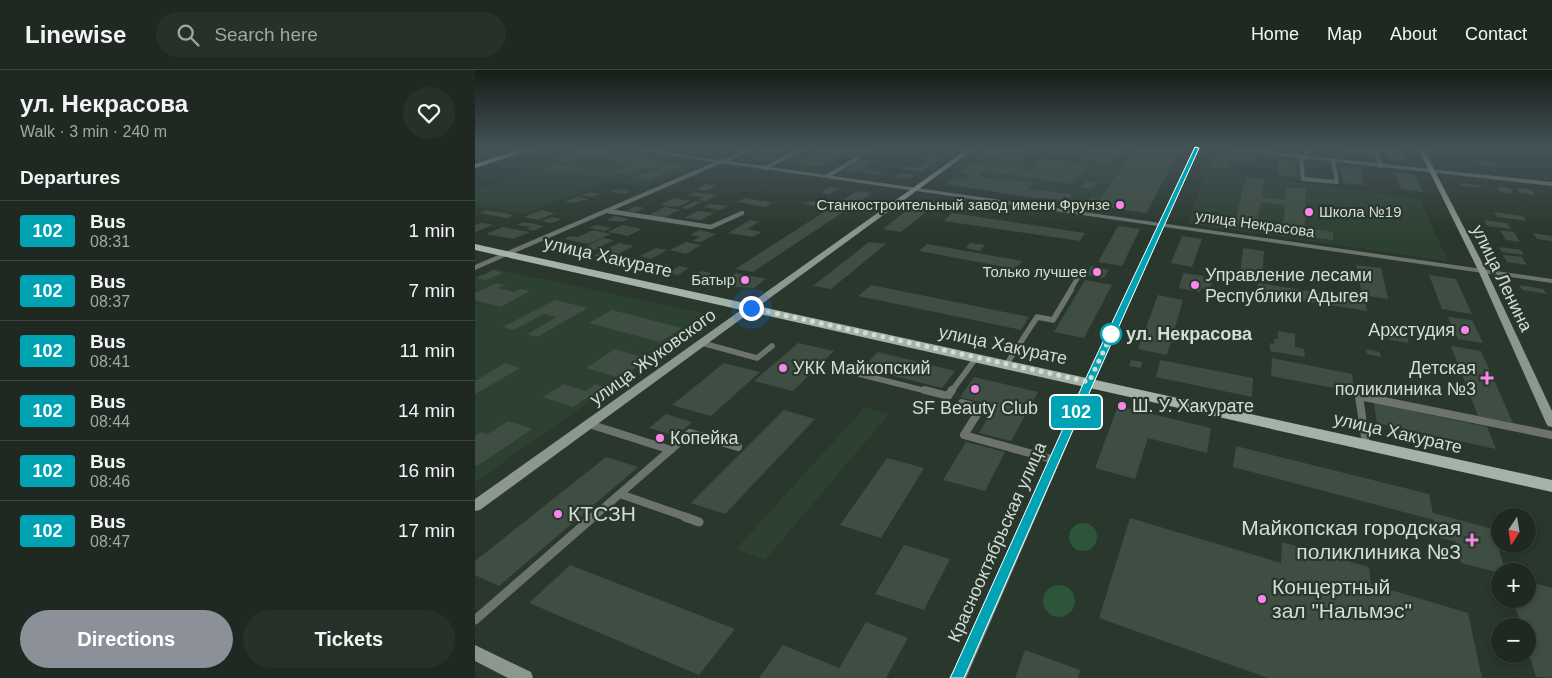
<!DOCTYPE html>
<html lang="en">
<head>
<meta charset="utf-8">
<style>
  :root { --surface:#1f2922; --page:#27312a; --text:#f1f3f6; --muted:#a1a6a5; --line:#3c4540; --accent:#8c9099 }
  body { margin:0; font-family:Arial,sans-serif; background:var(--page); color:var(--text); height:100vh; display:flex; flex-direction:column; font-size:19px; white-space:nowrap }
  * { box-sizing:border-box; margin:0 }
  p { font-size:16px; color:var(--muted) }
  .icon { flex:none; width:28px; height:28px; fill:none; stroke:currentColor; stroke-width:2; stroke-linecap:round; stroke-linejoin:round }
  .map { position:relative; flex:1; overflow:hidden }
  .sheet { display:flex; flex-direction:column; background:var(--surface); width:475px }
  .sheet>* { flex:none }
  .badge { padding:0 10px; border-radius:4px; font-size:18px; line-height:32px }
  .needle { width:32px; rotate:192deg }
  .fabs { position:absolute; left:1016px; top:438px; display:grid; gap:10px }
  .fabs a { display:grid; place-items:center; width:45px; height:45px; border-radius:50%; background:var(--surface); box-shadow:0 2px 8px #0003,0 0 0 1px var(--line); font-size:25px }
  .you { position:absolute; width:25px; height:25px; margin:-12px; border:4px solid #fff; border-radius:50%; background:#1a73e8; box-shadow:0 0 0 8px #1a73e833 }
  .map>.badge { position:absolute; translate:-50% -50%; box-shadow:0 0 0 2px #fff }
  h2 { padding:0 20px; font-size:19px; line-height:45px }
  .round { display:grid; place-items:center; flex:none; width:52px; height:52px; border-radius:26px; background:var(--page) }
  .head { display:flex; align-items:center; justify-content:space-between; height:85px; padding:0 20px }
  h1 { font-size:24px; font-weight:700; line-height:38px }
  .cta { display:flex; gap:10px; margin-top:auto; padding:10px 20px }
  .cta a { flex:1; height:58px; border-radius:30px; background:var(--accent); color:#fff; font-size:20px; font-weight:700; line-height:58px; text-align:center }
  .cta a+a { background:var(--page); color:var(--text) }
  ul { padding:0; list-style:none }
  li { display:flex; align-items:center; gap:15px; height:60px; padding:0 20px; border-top:1px solid var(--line) }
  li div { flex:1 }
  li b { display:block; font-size:19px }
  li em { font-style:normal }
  li .badge { min-width:55px; font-weight:700; text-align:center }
  header { display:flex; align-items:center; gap:30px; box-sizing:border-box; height:70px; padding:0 25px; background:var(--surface); border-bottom:1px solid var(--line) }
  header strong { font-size:24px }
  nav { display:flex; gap:28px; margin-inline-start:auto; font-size:18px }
  .search { width:350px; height:45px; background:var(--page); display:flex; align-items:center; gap:12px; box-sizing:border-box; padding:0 18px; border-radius:28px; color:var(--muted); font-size:19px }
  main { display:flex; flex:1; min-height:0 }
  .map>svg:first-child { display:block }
  .built { fill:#2d4133 }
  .green { fill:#2c5539 }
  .building { fill:#3f4e43; fill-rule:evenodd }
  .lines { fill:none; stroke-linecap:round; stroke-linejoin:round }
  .lane-far4 { stroke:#6c736e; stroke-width:4 }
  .lane-far3 { stroke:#6c736e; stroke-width:4.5 }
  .lane-far2 { stroke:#6c736e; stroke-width:5.5 }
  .lane-far1 { stroke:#6c736e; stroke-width:8 }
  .lane { stroke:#6c736e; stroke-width:9 }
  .street { fill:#6c736e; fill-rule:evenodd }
  .secondary { fill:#8c978e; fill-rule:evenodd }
  .primary { fill:#a4b3a8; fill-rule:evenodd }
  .line { fill:#00a3b4; stroke:#fff }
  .walk { stroke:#d3dcd5; stroke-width:5; stroke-dasharray:0 9 }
  .poi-dot { fill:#f987e9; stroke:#29372d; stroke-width:2 }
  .stop-dot { fill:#fff; stroke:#00a3b4; stroke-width:2.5 }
  .labels { text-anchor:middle; stroke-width:4.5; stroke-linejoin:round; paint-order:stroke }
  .far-poi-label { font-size:15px; fill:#d3dcd5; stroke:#29372d; text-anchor:end }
  .far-street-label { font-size:15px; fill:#d3dcd5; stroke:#29372d }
  .street-label { font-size:18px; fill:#d3dcd5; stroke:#29372d }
  .poi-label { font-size:18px; fill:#d3dcd5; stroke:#29372d; text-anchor:start }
  .stop-label { font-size:18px; font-weight:bold; fill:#d3dcd5; stroke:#29372d; text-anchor:start }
  .near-poi-label { font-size:21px; fill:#d3dcd5; stroke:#29372d; text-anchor:start }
</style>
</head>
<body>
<header>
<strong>Linewise</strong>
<div class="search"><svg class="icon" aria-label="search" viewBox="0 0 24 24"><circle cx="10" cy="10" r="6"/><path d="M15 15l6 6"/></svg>Search here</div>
<nav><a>Home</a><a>Map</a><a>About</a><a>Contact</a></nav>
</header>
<main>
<section class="sheet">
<div class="head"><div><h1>ул. Некрасова</h1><p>Walk · 3 min · 240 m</p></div><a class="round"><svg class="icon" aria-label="heart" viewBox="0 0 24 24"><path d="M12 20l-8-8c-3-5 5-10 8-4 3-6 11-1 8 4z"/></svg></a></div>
<h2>Departures</h2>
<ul>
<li><span class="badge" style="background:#00a3b4;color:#fff">102</span><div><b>Bus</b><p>08:31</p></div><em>1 min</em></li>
<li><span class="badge" style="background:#00a3b4;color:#fff">102</span><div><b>Bus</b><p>08:37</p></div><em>7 min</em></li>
<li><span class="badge" style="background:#00a3b4;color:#fff">102</span><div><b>Bus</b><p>08:41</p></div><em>11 min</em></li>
<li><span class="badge" style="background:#00a3b4;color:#fff">102</span><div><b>Bus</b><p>08:44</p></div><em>14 min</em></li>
<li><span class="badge" style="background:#00a3b4;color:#fff">102</span><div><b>Bus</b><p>08:46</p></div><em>16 min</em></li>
<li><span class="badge" style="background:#00a3b4;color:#fff">102</span><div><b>Bus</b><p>08:47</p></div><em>17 min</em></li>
</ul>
<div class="cta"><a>Directions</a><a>Tickets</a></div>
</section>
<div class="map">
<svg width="1077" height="608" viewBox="0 0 1077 608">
  <rect width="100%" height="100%" fill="#29372d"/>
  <path class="built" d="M114,78L224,95L170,117L133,111L49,144L0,135V120L80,93L76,91Z
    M512,78H704L673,143L466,115Z
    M731,101L945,129L973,191L713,154Z
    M20,199L238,245L0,412V208Z
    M390,337L414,344L290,490L261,479Z"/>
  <path class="green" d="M594 467a14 14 0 1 1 28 0a14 14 0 1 1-28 0Z
    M568 531a16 16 0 1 1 32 0a16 16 0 1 1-32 0Z"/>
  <path class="building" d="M293,78H312L295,86L304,88L296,91L275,88Z
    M347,78H380L347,97L319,94Z
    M384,78H399L387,85L375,84Z
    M515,78H538L525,86L548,88L546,91L505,87L508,84L520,85L509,83Z
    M539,78H551L545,84L534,83Z
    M618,78H644L647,79L637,93L608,90Z
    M662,78H706L671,143L611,134L616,127L625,129Z
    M911,78H925L931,92L915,91Z
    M113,79L178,89L176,90L210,95L174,110L158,107L185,99L168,97L150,104L138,102L160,94L111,86L93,92L81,90Z
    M740,83L778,87L777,92L755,90L753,98L736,97Z
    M451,86L467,88L447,102L425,99L430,96L444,98L457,89L448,88Z
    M389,89L401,91L382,102L369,100Z
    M568,89L613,94L597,114L509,101L502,107L559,113L554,119L597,124L592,131L566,127L564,129L471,114L478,109L489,110L495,104L485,103L497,93L557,100Z
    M517,90L549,94L545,98L512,93Z
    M803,90L821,92L822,107L803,105Z
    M1002,90L1020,92L1024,98L1006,96Z
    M81,94L106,98L98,101L66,99Z
    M866,97L885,99L889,115L868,113Z
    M390,99L407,102L402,105L385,102Z
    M920,102L940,105L948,122L926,119Z
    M426,103L441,105L434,109L419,107Z
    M771,107L789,110L786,127L810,130L812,117L831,119L830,158L858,162V170L759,156ZM786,132L810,135L808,155L782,151Z
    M611,111L622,113L616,119L605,117Z
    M985,113L1004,115L1006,118L987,116Z
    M231,114L241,116L231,121L221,119Z
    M354,117L365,118L355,124L345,123Z
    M1022,117L1035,118L1039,124L1025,122Z
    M1041,118L1055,119L1060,125L1045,123Z
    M142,119L156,121L149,124L135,122Z
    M382,121L397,123L278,202L260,199Z
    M115,122L126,124L117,127L106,125Z
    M220,122L243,125L231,131L223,130L228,127L213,125Z
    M103,127L114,129L96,133L89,132Z
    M199,128L216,131L202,137L185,135Z
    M270,128L298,133L290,137L262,132Z
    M445,130L462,133L426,162L408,159Z
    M220,131L227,132L213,139L206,138Z
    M334,131L347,133L341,136L328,134Z
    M236,134L253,136L245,140L228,137Z
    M161,136L170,138L160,142L151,141Z
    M190,137L205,140L188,148L174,145Z
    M12,140L39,145L32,148L5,143Z
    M66,140L80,143L63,150L49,147Z
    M223,141L239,143L226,150L209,148Z
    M1019,142L1048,146L1052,151L1022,147Z
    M477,143L610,163L605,171L469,151Z
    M140,146L154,149L147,152L132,150Z
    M77,147L87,149L77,153L66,151Z
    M275,150L284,152L272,159L287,162L278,167L253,163Z
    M1009,150L1032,153L1036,159L1012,156Z
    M49,152L69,156L59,161L52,159L56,157L42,155Z
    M7,153L18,155L0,162V155Z
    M121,155L136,158L129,161L114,158Z
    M147,155L167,159L153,166L133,162Z
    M643,156L665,159L647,196L623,192Z
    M28,157L55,162L38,169L11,164Z
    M118,160L136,164L113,174L89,169L95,166L103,167Z
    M224,160L241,164L226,172L217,171L225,167L215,165Z
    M1025,160L1039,162L1045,172L1031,170Z
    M1058,163L1077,166V171L1062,169Z
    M707,166L727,169L717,197L696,193Z
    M128,168L139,170L111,184L100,182Z
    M211,172L226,175L211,184L195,180Z
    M394,172L411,174L356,219L338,216Z
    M78,173L89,175L80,180L68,177Z
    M144,173L159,176L133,189L118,186Z
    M495,173L510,175L505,181L491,178Z
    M452,174L547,191L541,199L444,181Z
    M1024,177L1046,180L1049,185L1027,182Z
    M181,178L192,180L176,189L165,186Z
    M768,178L789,181L787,209L765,205Z
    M1028,185L1047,187L1052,195L1032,192Z
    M185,193L195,195L184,202L174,199Z
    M881,195L906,198L913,229L887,225Z
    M204,196L214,198L203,205L193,203Z
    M616,196L634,200L629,208L611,205Z
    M18,200L28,203L11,210L1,208Z
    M226,201L236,203L226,210L215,207Z
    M261,203L291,209L279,218L258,217L253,215L254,212L248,211Z
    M708,203L729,206L728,211L737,212L735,220L726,218L725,222L704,218Z
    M954,205L981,209L997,244L967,239Z
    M610,210L637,215L609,268L579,262Z
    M22,213L30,215L23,218L39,222L46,219L55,221L25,237L0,230V223Z
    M783,213L890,230L892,241L782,223Z
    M396,215L554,247L546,260L383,226Z
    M1044,215L1068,219L1072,224L1047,220Z
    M683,225L708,230L692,285L663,279Z
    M80,230L113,238L62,267L52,264L82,247L69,244L39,260L28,257Z
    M137,240L207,258L185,272L114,253Z
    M973,247L997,250L1008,273L983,269Z
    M803,261L820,264V277L829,279L830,287L795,281V273L799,274V269H803Z
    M913,263L932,267L934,273L914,270Z
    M323,273L359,281L318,321L279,311Z
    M976,276L1006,281L1038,353L1003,346Z
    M140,279L173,289L145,308L111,298Z
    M891,279L905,282L906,287L892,284Z
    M403,282L480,301L467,318L387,298Z
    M797,288L877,304L880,322L796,306Z
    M656,290L667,292L666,298L654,296Z
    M685,290L778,308L777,327L681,307Z
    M30,293L45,298L0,324V311Z
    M249,293L285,302L236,346L197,335Z
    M499,307L563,322L536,371L504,363L520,336L485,327Z
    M89,314L110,321L120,314L128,317L98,337L68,327Z
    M899,333L1012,357L1021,379L902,353Z
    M643,336L736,358L732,383L673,368L660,409L620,398Z
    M309,340L340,349L250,444L216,433Z
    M191,344L217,352L201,366L174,358Z
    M33,351L57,359L2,396L0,395V366L7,362L13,364Z
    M491,372L530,382L510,421L468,410Z
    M761,376L954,424L958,443L1018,459L1030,501H1025V503L986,493L981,472L963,467L959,450L758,397Z
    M131,387L163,397L24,516L0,505V491Z
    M412,388L449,398L406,468L365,455Z
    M655,448L806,493L807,472L894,497L896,514L993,543L1007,608H793L624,548Z
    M429,475L475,489L449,540L400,524Z
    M95,495L260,559L224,605L54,533Z
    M1052,511L1077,518V608L1061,607L1052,578V556H1046L1038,529H1052Z
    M391,552L433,568L411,608H284L308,575L364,598Z
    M550,580L605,600L603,608H540Z"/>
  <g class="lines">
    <path class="lane-far4" d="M831,78V88
      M865,78L901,82L906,96
      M173,81L181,78
      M826,87L828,109L862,112L858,91
      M290,98L329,78
      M352,106L382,89
      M133,141L139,142"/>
    <path class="lane-far3" d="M133,141L236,157L267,143
      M595,221L602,209"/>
    <path class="lane-far2" d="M227,273L282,288L297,276
      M531,295L562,247L578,250L596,220
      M384,304L455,322
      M476,322L501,288"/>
    <path class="lane-far1" d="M450,320L473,326L477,320
      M487,333L506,338L489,365L580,390
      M114,354L196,380
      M891,374L884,326L1077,365
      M145,424L214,448
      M117,448L215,363L263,377"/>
    <path class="lane" d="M210,447L224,452
      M0,550L118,447"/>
    <path class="street" d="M150,78C181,78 212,88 243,90C256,90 267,78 280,78L253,91L1077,209V213L247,93L0,200V195L240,92Z
      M738,78H759L1077,112V116Z"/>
    <path class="secondary" d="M494,78H500L5,440L0,441V429Z
      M719,78H724L619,313L491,608H475L609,313Z
      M943,78H948L1011,200L1077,341V357L1073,356L1071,353L1003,200Z
      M0,575L56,602L58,608H33L0,591Z"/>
    <path class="primary" d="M50,78H61L0,98V94Z
      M0,174L1077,410V422L0,180Z"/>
  </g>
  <linearGradient id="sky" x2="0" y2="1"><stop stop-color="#171e19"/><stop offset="0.48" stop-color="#435357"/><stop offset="1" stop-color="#435357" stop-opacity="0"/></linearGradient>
  <rect width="1077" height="164" fill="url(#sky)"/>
  <path class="line" d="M720,77L724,78L619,312L489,608H475L478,602L609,312Z"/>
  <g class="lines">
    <path class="walk" d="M276,238L614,312L640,257L636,264"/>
  </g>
  <g class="poi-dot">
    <circle cx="645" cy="135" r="5"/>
    <circle cx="834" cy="142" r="5"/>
    <circle cx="622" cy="202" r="5"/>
    <circle cx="270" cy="210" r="5"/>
    <circle cx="720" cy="215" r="5"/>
    <circle cx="990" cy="260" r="5"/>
    <circle cx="308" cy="298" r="5"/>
    <path d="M1009.5 300.5h5v5h5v5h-5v5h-5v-5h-5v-5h5z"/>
    <circle cx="500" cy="319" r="5"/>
    <circle cx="647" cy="336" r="5"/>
    <circle cx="185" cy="368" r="5"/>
    <circle cx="83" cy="444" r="5"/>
    <path d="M994.5 462.5h5v5h5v5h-5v5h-5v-5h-5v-5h5z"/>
    <circle cx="787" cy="529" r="5"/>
  </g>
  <circle class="stop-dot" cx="636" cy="264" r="10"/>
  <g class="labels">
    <g class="far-poi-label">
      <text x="635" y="140">Станкостроительный завод имени Фрунзе</text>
      <text x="844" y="147" text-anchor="start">Школа №19</text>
      <text x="612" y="207">Только лучшее</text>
      <text x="260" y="215">Батыр</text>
    </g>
    <g class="far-street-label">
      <text transform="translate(780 154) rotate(8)" y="5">улица Некрасова</text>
    </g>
    <g class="street-label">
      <text transform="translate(133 187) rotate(13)" y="6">улица Хакурате</text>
      <text transform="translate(1027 208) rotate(64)" y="6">улица Ленина</text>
      <text transform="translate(528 275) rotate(12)" y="6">улица Хакурате</text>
      <text transform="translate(178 287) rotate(-36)" y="6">улица Жуковского</text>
      <text transform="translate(923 363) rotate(13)" y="6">улица Хакурате</text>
      <text transform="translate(522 472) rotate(-66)" y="6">Краснооктябрьская улица</text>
    </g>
    <g class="poi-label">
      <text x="730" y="211">Управление лесами<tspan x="730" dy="21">Республики Адыгея</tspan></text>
      <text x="980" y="266" text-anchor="end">Архстудия</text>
      <text x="318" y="304">УКК Майкопский</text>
      <text x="1001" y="304" text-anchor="end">Детская<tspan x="1001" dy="21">поликлиника №3</tspan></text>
      <text x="657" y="342">Ш. У. Хакурате</text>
      <text x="500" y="344" text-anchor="middle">SF Beauty Club</text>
      <text x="195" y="374">Копейка</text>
    </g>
    <g class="stop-label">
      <text x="651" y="270">ул. Некрасова</text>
    </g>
    <g class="near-poi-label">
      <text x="93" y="451">КТСЗН</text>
      <text x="986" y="465" text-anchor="end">Майкопская городская<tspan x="986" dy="24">поликлиника №3</tspan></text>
      <text x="797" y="524">Концертный<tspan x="797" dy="24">зал "Нальмэс"</tspan></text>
    </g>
  </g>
</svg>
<div class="fabs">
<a><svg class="needle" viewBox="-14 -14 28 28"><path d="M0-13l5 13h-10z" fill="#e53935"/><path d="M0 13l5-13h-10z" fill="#a1a6a5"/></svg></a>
<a>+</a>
<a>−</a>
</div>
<div class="you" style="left:276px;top:238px"></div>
<b class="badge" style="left:601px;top:342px;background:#00a3b4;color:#fff">102</b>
</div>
</main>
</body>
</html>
